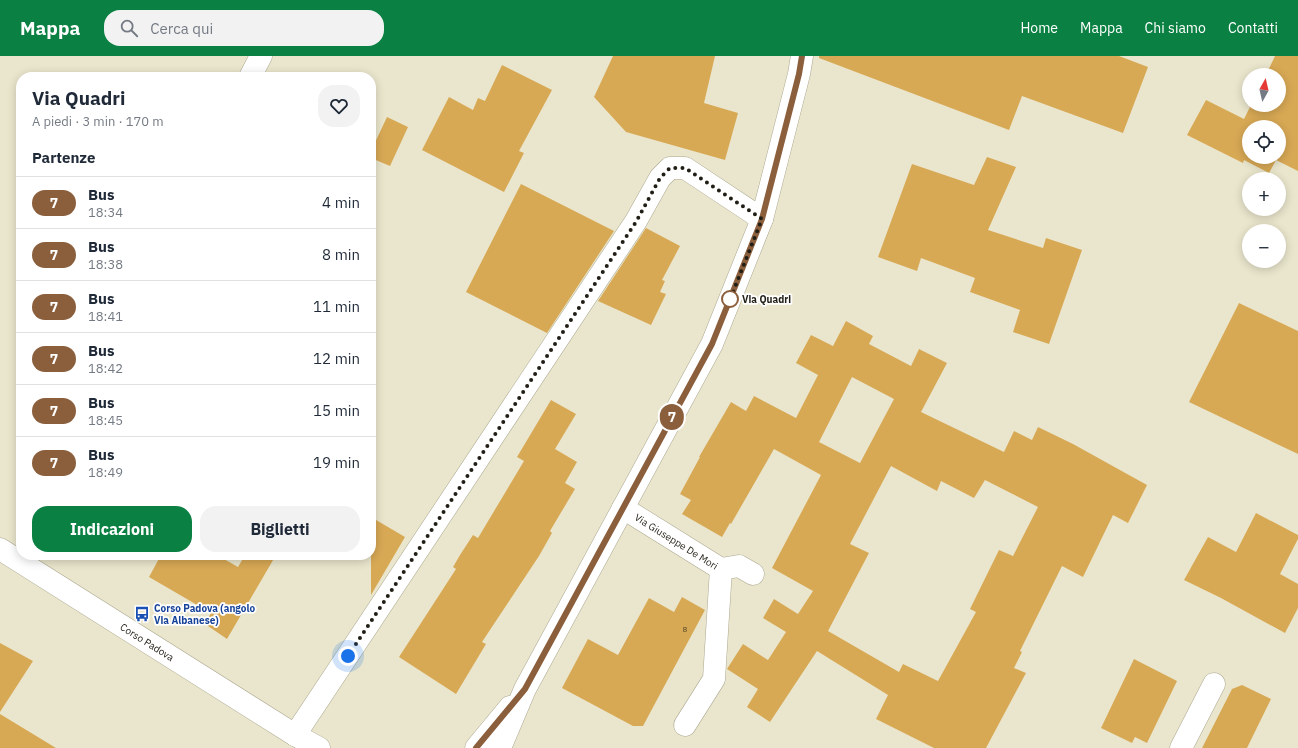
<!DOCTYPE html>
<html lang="it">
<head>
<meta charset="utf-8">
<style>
  :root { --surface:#fff; --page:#f2f2f3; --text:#1f2937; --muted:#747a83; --line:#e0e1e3; --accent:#0b8043 }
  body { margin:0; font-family:"IBM Plex Sans",sans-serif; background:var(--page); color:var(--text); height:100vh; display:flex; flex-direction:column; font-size:15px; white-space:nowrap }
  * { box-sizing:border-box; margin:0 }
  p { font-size:13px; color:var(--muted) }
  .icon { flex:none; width:22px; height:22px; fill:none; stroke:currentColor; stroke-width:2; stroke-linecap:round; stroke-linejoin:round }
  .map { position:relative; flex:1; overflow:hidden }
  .panel { position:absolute; left:16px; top:16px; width:360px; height:488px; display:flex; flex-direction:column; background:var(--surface); border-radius:16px; box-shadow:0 2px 10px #0003 }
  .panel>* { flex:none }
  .badge { padding:0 8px; border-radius:13px; font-size:14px; line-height:26px }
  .needle { width:26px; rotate:8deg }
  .controls { position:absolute; left:1242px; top:12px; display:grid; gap:8px }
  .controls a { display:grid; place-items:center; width:44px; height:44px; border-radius:50%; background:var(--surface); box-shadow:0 2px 10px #0003; font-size:20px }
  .you { position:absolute; width:20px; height:20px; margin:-10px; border:3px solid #fff; border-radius:50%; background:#1a73e8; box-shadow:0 0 0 6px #1a73e833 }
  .map>.badge { position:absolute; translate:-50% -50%; box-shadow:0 0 0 2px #fff }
  h2 { padding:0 16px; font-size:15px; line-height:36px }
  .round { display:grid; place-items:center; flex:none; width:42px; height:42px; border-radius:16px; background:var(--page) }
  .headline { display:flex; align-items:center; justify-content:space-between; height:68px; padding:0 16px }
  h1 { font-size:19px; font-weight:700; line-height:30px }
  .button { display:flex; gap:8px; margin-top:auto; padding:8px 16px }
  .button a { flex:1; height:46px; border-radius:16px; background:var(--accent); color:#fff; font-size:16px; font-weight:700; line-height:46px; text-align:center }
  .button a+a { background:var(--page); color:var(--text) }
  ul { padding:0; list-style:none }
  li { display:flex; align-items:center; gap:12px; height:52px; padding:0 16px; border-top:1px solid var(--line) }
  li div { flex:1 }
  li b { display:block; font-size:15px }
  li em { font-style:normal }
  li .badge { min-width:44px; font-weight:700; text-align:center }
  header { display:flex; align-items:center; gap:24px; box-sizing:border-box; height:56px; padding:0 20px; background:var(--accent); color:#fff }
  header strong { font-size:19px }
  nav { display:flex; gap:22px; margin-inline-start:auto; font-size:14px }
  .search { width:280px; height:36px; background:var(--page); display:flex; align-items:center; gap:10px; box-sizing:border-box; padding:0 14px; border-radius:16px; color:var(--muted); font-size:15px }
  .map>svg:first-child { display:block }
  .building { fill:#d8a955; fill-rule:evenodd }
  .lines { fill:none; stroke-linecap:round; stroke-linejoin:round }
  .minor-casing { stroke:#aca890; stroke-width:23 }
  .major-casing { stroke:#aca890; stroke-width:23 }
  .minor { stroke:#fff; stroke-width:22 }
  .major { stroke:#fff; stroke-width:22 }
  .line-casing { stroke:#fff; stroke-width:9 }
  .line { stroke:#8b5e3c; stroke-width:6 }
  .walk { stroke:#201e15; stroke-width:4; stroke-dasharray:0 7.2 }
  .stop-dot { fill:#fff; stroke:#8b5e3c; stroke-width:2 }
  .labels { text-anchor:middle; stroke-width:3.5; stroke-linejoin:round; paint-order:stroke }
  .number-label { font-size:8px; fill:#4e4125 }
  .stop-label { font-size:10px; font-weight:bold; fill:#201e15; stroke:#fff; text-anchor:start }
  .street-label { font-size:10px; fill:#201e15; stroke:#fff }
  .transit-label { font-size:10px; font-weight:bold; fill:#164399; stroke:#fff; text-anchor:start }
</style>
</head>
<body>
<header>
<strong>Mappa</strong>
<div class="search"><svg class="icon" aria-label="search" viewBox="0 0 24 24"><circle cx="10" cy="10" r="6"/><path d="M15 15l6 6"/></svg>Cerca qui</div>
<nav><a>Home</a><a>Mappa</a><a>Chi siamo</a><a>Contatti</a></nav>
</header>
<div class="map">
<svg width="1298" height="692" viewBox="0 0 1298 692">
  <rect width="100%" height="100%" fill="#eae6cd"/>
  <path class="building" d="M613,0H715L704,47L738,57L725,104L626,76L594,41Z
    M819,0H1119L1148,11L1123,77L1022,40L1009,74L819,2Z
    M1275,0H1298V115L1276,104L1269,117L1244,104L1243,107L1187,79L1206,44L1244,63L1251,49H1279V19H1266ZM1249,71H1279V101H1249Z
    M502,9L552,34L519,95L524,97L504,136L422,94L449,41L473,54L478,42L485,45Z
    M387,61L408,71L390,110L371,102V95Z
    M987,101L1016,111L988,174L1043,192L1046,182L1082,194L1049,288L1013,276L1020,254L970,236L975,222L921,202L917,215L878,201L912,108L974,129Z
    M521,128L614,175L547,277L466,236Z
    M646,172L680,190L662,224L665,225L660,236L666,238L651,269L598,245Z
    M1239,247L1298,275V398L1189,346Z
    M846,265L873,280L869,288L911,310L919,293L947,307L921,356L1004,396L1014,375L1032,384L1038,371L1073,388L1147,429L1128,467L1113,459L1083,521L1062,510L1020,595L1022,596L1014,612L1026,617L986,692H934L876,663L888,639L817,595L770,666L747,651L758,633L727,613L743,588L768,604L786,576L763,562L774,543L798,558L813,535L772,512L821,419L774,393L731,468L730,467L722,481L682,458L691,444L680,438L700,401H699L731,346L746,355L754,340L796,362L818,319L796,307L811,279L833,290ZM852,321L894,343L860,407L819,386ZM891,410L937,435L941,425L974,442L985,424L1038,451L1013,500L999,494L970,553L976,556L938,625L903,608L899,616L828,575L869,497L850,488Z
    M551,344L576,358L555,393L577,406L565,427L575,433L550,475L552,477L539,500L482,586L486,588L456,638L399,601L456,513L453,511L460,499L473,479L478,482L524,405L517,401Z
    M1256,457L1298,479V483L1280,518L1298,528V552L1285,577L1221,542L1184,524L1208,481L1236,496Z
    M371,461L405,481L371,539Z
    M161,499H217L238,511L245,499H276L227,583L205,568L211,557L149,521Z
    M682,541L705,554L643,670H633L562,632L588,583L618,599L649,542L674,556Z
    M0,587L33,605L0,656Z
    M1134,603L1177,625L1147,687L1135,681L1132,687L1101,672Z
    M1242,629L1271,643L1247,692H1202L1232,633Z
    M0,658L56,692H0Z"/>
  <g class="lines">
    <g class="minor-casing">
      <g id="minor">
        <path d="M250,21L261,0"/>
        <path id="s1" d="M623,452L721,513L739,510L753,518"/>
        <path id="s2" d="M0,493L295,679L319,692"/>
        <path d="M685,669L714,623L721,513"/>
        <path d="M295,679L636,165L660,122L670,112H685L762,163"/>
        <path d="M1181,692L1214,628"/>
      </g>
    </g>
    <g class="major-casing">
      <path id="major" d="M476,692L510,651
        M500,692L525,633L712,288L762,163L799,18L802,0"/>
    </g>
    <use href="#minor" class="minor"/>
    <use href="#major" class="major"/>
  </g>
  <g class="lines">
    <g class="line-casing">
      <path id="line" d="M476,692L525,633L712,288L762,163L799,18L802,0"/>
    </g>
    <use href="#line" class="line"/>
    <path class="walk" d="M348,600L636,166L660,122L670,112H685L762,163L729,246L730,243"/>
  </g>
  <defs>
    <g id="bus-bare" transform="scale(1.2)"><path d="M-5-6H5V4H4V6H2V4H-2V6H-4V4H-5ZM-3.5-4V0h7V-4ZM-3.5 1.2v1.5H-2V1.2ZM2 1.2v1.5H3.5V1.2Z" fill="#1a4fb4" stroke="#fff" stroke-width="2.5" paint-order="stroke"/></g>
  </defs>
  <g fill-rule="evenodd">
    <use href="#bus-bare" x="142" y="558"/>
  </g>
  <circle class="stop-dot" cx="730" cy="243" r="8"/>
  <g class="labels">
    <g class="number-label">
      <text x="685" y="576">8</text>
    </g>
    <g class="stop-label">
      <text x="742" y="247">Via Quadri</text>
    </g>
    <g class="street-label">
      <text dy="4" stroke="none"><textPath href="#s1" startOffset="63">Via Giuseppe De Mori</textPath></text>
      <text dy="4" stroke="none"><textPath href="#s2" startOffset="174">Corso Padova</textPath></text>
    </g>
    <g class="transit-label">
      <text x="154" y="556">Corso Padova (angolo<tspan x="154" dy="12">Via Albanese)</tspan></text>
    </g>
  </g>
</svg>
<div class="controls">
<a><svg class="needle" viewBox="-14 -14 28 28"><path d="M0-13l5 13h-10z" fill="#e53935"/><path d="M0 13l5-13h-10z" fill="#747a83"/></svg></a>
<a><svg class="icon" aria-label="locate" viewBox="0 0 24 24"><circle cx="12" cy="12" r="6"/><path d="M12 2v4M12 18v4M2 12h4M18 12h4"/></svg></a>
<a>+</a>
<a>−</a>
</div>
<div class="you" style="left:348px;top:600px"></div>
<b class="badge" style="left:672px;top:361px;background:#8b5e3c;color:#fff">7</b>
<section class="panel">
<div class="headline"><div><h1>Via Quadri</h1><p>A piedi · 3 min · 170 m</p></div><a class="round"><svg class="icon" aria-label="heart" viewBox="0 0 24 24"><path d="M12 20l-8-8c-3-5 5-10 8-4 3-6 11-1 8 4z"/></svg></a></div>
<h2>Partenze</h2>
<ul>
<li><span class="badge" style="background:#8b5e3c;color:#fff">7</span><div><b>Bus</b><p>18:34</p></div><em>4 min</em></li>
<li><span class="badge" style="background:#8b5e3c;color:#fff">7</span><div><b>Bus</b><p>18:38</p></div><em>8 min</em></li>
<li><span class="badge" style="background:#8b5e3c;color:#fff">7</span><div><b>Bus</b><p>18:41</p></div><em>11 min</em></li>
<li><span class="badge" style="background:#8b5e3c;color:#fff">7</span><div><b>Bus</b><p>18:42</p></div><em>12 min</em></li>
<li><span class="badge" style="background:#8b5e3c;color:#fff">7</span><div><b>Bus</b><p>18:45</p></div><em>15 min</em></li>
<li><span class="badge" style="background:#8b5e3c;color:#fff">7</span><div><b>Bus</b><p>18:49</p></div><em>19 min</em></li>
</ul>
<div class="button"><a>Indicazioni</a><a>Biglietti</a></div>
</section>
</div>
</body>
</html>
